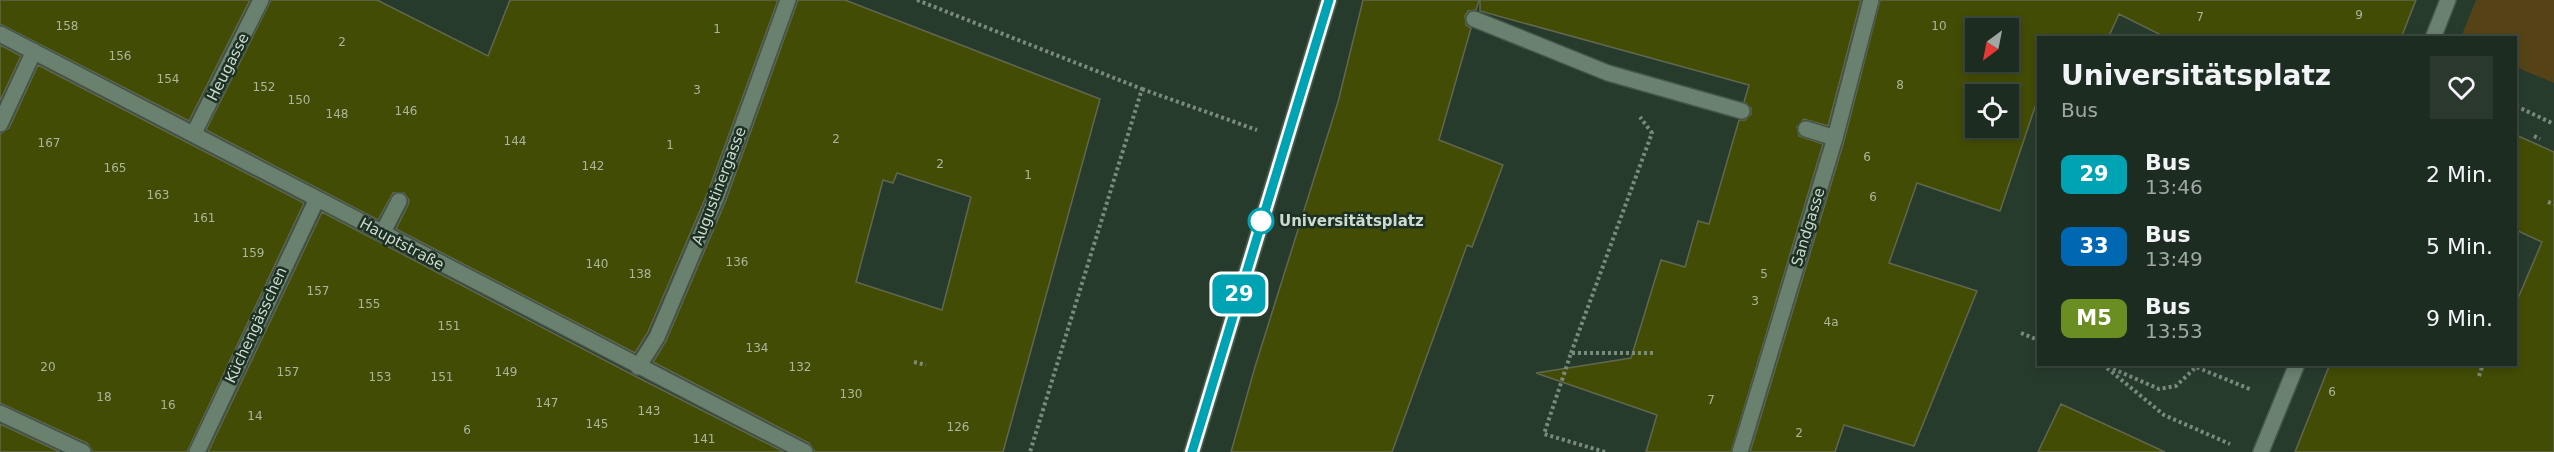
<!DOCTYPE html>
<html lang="de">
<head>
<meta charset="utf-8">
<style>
  :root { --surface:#1d2c21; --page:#2a382e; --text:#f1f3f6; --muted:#a0a7a5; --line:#3b483f }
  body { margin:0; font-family:"DejaVu Sans",sans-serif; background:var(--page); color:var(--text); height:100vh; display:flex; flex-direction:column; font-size:22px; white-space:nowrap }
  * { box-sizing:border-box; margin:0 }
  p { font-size:20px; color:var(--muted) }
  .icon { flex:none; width:33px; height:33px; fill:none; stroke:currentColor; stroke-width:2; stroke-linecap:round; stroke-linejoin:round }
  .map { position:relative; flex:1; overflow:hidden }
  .drawer { position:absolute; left:2037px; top:36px; width:480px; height:330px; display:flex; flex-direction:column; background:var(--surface); border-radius:0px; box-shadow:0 3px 9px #0003,0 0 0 2px var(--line) }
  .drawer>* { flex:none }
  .badge { padding:0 12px; border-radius:9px; font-size:21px; line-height:39px }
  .needle { width:39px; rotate:212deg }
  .tools { position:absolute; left:1965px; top:18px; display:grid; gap:12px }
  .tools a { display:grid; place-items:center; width:54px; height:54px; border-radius:0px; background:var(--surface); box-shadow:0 3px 9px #0003,0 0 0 2px var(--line); font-size:30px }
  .map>.badge { position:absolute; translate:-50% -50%; box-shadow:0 0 0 3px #fff }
  .round { display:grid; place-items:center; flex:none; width:63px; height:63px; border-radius:0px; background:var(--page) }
  .overview { display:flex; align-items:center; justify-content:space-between; height:102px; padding:0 24px }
  h1 { font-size:28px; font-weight:600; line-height:45px }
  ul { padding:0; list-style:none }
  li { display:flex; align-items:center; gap:18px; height:72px; padding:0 24px }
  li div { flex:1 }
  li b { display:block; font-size:22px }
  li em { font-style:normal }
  li .badge { min-width:66px; font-weight:700; text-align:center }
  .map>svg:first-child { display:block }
  .green { fill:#554317 }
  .building { fill:#424c05; stroke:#61674f; stroke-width:1.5; fill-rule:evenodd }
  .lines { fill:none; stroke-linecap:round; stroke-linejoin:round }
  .service-casing { stroke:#445649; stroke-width:18 }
  .pedestrian-casing { stroke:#445649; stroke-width:18 }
  .minor-casing { stroke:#445649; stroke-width:18 }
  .path { stroke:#7a8a7d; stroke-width:4; stroke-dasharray:3 3; stroke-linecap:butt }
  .service { stroke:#6a816f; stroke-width:15 }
  .pedestrian { stroke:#6a816f; stroke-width:15 }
  .minor { stroke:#6a816f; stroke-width:15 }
  .line-casing { stroke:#fff; stroke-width:14 }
  .line { stroke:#00a3b4; stroke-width:9 }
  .stop-dot { fill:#fff; stroke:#00a3b4; stroke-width:3 }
  .labels { text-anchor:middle; stroke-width:5; stroke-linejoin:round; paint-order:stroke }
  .number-label { font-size:12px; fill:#abb69d }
  .street-label { font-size:15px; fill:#cedad0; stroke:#1d3122 }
  .stop-label { font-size:15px; font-weight:bold; fill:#cedad0; stroke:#1d3122; text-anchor:start }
</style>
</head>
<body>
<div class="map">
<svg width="2554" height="452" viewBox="0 0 2554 452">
  <rect width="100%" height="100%" fill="#273b2c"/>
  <path class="green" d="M2476,0H2554V83L2516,67V38L2461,37Z"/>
  <path class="building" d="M0,0H250L189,121L0,24Z
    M271,0H377L488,56L510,0H778L708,192L648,332L635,353L396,229L408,205L409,200L404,193H393L378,220L206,130Z
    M798,0H845L1100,99L1003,452H815L809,443L653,362L666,341L726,200ZM897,173L971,197L942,310L856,282L883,180L893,183Z
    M1363,0H1479L1476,10L1468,11L1465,16L1466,25L1471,28L1439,140L1503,165L1472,247L1467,245L1392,452H1231L1255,367L1338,102Z
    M1480,0H1861L1828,126L1804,119L1797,127L1799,136L1823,144L1731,452H1646L1657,415L1536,373L1631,358L1661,260L1685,267L1698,221L1709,224L1739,120H1745L1751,114V108L1744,102L1749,85L1480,11Z
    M1880,0H2416L2401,38H2167L2119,14L2108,38H2038V98L2000,211L1917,183L1889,263L1977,291L1914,446L1844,425L1835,452H1750L1844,141ZM1976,28H2008V62H1976ZM1976,94H2008V128H1976Z
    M0,45L21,56L0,101Z
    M38,65L304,203L187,452H93L87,443L0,403V134L9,128Z
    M2516,135L2554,152V452H2295L2330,364H2516V303L2542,242L2516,230Z
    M322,212L633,375L784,452H208Z
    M2061,404L2165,452H2038Z
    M0,424L60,452H0Z"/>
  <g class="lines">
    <g class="service-casing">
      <path id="service" d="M1474,19L1608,73L1742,111
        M1806,129L1835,138"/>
    </g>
    <g class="pedestrian-casing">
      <path id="pedestrian" d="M0,34L805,452
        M0,124L34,51
        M194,133L261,0
        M382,234L399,201
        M638,367L657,337L717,196L788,0
        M0,413L83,452
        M197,452L317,199
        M1192,452L1329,0
        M1740,452L1835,138L1871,0"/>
    </g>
    <g class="minor-casing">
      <path id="minor" d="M2433,38L2448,0
        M2261,452L2297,364"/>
    </g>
    <path class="path" d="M917,0L1142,89L1030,452
      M1142,89L1257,130
      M2516,106L2554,124
      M2534,136L2540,139
      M2548,202L2554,204
      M2021,333L2038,340
      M1571,353L1652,133L1640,117
      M914,362L926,365
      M2102,364L2159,389L2176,386L2196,367L2252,390
      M2107,368L2164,415L2230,444
      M2479,376L2483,364
      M1605,452L1544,434L1571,353H1653"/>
    <use href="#service" class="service"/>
    <use href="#pedestrian" class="pedestrian"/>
    <use href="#minor" class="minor"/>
  </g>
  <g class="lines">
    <g class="line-casing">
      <path id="line" d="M1192,452L1329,0"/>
    </g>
    <use href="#line" class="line"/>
  </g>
  <circle class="stop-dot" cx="1261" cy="221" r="12"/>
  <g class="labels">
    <g class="number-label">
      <text x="2359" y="19">9</text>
      <text x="2200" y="21">7</text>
      <text x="67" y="30">158</text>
      <text x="1939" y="30">10</text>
      <text x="717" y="33">1</text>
      <text x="342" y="46">2</text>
      <text x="120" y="60">156</text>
      <text x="168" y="83">154</text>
      <text x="1900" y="89">8</text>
      <text x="264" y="91">152</text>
      <text x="697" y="94">3</text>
      <text x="299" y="104">150</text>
      <text x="406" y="115">146</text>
      <text x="337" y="118">148</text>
      <text x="836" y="143">2</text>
      <text x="515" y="145">144</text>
      <text x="49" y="147">167</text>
      <text x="670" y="149">1</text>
      <text x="1867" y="161">6</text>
      <text x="940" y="168">2</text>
      <text x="593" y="170">142</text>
      <text x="115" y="172">165</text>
      <text x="1028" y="179">1</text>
      <text x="158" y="199">163</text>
      <text x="1873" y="201">6</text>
      <text x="204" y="222">161</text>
      <text x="253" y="257">159</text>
      <text x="737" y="266">136</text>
      <text x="597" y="268">140</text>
      <text x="640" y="278">138</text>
      <text x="1764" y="278">5</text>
      <text x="318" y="295">157</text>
      <text x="1755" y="305">3</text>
      <text x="369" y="308">155</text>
      <text x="1831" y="326">4a</text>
      <text x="449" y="330">151</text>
      <text x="757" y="352">134</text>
      <text x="48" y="371">20</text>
      <text x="800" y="371">132</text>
      <text x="288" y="376">157</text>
      <text x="506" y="376">149</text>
      <text x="380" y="381">153</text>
      <text x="442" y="381">151</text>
      <text x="2332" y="396">6</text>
      <text x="851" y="398">130</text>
      <text x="104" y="401">18</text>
      <text x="1711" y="404">7</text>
      <text x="547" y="407">147</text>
      <text x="168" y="409">16</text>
      <text x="649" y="415">143</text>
      <text x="255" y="420">14</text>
      <text x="597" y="428">145</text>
      <text x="958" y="431">126</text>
      <text x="467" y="434">6</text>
      <text x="1799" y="437">2</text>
      <text x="704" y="443">141</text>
    </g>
    <g class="street-label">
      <text transform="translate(228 67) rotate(-63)" y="5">Heugasse</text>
      <text transform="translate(719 186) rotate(-69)" y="5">Augustinergasse</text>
      <text transform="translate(1808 227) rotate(-73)" y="5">Sandgasse</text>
      <text transform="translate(402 244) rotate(28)" y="5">Hauptstraße</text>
      <text transform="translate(256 325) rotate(-65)" y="5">Küchengässchen</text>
    </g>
    <g class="stop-label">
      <text x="1279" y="226">Universitätsplatz</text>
    </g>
  </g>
</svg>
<div class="tools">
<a><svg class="needle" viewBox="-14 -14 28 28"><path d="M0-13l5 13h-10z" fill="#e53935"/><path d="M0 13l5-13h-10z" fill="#a0a7a5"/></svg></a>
<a><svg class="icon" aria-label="locate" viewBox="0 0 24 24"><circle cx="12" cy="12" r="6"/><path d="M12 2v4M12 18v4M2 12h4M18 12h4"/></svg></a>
</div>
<b class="badge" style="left:1239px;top:294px;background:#00a3b4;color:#fff">29</b>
<section class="drawer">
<div class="overview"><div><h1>Universitätsplatz</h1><p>Bus</p></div><a class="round"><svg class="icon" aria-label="heart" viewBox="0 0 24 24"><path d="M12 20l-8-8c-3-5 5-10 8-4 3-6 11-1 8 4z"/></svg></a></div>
<ul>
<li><span class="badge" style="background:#00a3b4;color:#fff">29</span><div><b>Bus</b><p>13:46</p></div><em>2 Min.</em></li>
<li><span class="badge" style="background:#0068b3;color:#fff">33</span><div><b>Bus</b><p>13:49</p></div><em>5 Min.</em></li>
<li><span class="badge" style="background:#6b8e23;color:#fff">M5</span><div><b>Bus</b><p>13:53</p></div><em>9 Min.</em></li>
</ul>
</section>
</div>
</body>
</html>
